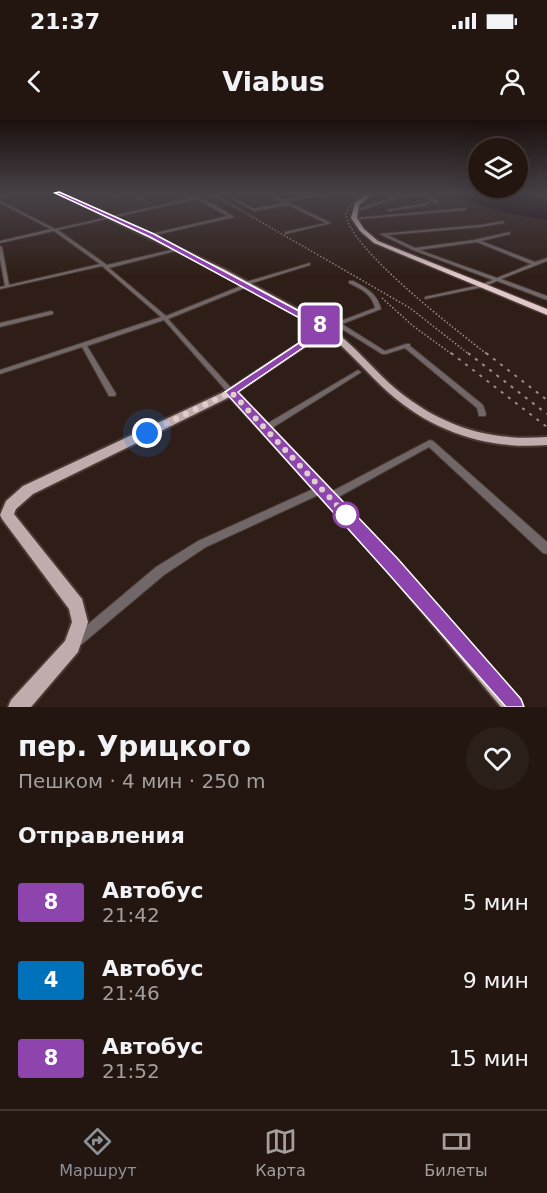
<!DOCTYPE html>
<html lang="ru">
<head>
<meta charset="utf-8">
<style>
  :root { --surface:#231611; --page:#2b1f1a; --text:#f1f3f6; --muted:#a39f9f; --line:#403531; --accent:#8c9099 }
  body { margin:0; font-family:"DejaVu Sans",sans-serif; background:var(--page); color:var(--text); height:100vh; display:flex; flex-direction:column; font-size:22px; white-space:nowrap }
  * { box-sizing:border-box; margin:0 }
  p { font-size:20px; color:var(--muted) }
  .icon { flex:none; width:33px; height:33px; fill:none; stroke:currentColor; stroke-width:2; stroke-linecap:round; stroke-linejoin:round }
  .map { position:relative; height:587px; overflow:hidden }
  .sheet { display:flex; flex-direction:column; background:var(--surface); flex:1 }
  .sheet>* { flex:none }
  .badge { padding:0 12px; border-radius:4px; font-size:21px; line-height:39px }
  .tools { position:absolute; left:468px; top:18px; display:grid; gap:12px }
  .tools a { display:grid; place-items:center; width:60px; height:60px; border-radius:50%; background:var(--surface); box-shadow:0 6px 24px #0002,0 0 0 2px var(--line); font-size:30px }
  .you { position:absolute; width:30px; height:30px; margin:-15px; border:4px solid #fff; border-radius:50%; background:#1a73e8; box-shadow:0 0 0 9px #1a73e833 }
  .map>.badge { position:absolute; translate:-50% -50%; box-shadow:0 0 0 3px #fff }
  h2 { padding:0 18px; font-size:22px; line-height:54px }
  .round { display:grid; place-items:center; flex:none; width:63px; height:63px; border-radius:32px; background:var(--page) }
  .summary { display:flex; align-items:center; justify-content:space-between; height:102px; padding:0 18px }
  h1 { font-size:28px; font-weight:700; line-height:45px }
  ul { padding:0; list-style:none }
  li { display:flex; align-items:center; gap:18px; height:78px; padding:0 18px }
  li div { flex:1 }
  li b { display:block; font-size:22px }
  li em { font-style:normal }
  li .badge { min-width:66px; font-weight:700; text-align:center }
  .status { display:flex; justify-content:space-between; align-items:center; height:42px; padding:0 30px; background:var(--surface); direction:ltr }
  .status svg { height:16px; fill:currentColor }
  header { display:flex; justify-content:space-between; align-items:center; height:78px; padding:0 18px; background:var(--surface); font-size:27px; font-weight:700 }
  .dock { display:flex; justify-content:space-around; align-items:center; height:84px; border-top:2px solid var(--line); background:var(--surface); font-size:16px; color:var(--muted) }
  .dock a { display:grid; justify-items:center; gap:3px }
  .dock .on { color:var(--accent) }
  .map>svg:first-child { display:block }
  .water { fill:#180010 }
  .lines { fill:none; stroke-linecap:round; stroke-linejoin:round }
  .minor-casing { stroke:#4b3a34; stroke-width:2 }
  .major-casing { stroke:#4b3a34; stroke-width:4 }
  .highway-casing { stroke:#4b3a34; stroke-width:3 }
  .minor { fill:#716768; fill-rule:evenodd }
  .major { fill:#c1acad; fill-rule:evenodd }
  .highway { fill:#e0c7c9; fill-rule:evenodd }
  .rail-far1 { stroke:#9d908a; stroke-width:1.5; stroke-dasharray:1.5 2; stroke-linecap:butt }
  .rail { stroke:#9d908a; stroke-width:2; stroke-dasharray:3 6; stroke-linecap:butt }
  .line { fill:#8e44ad; stroke:#fff; stroke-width:1.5 }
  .walk { stroke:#dbd0cb; stroke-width:6; stroke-dasharray:0 10.8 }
  .stop-dot { fill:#fff; stroke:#8e44ad; stroke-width:3 }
</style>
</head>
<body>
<div class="status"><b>21:37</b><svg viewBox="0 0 49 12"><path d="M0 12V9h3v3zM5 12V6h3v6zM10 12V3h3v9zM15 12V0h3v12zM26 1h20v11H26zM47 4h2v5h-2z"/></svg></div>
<header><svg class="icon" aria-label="back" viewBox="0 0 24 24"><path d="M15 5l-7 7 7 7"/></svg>Viabus<svg class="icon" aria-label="person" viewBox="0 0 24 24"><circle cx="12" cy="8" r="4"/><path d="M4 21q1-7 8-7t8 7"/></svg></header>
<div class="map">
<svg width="547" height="587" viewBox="0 0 547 587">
  <rect width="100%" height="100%" fill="#2f1e17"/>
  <path class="water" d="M449,73H547V100L511,94L450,76Z"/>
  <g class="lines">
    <g class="minor-casing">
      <path id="minor" d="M3,73H8L0,76V74Z
        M109,73H113L115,75L114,76Z
        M126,73H130L143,79L141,80Z
        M180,73C197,73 220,88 234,97L151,116V114L228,96L196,79L58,110L107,145L179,128V130L109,148L166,196L246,164V162L310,143V145L252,163V165L168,199L233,270L235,272L233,274H229L164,200L87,226L116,274L115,276H109L82,227L0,254V250L161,197L102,146L0,169V167L5,166L0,139V126L2,127L9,165L100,144L54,111L0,123V121L51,109L0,83V81L55,109L193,78Z
        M264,73H268L282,80L325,73H334L285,81L331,103L285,114V112L326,103L288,85L254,91L229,77L231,76L254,89L285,83Z
        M386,73H389L393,77L422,73L439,82L436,83L420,75L393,79L361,90L358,89L390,78Z
        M428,83L427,85L389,91L387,90Z
        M466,88L465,90L359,99L357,98Z
        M503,101L504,103L480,107L387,115L415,128L474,120L510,112V114L481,121L535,142L547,138V141L501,159L547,176V180L497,161L483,167L425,179V177L480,165L493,160L413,130L380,114L480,105ZM477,122L531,144L497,158L419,130Z
        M349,161H353C366,168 377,173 381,189L342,204L385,231L406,224H410V226L483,285L486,294L485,296H479L477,288L405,228L386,234H382L337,206L327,208V206L334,203V202H338L375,188C372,174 361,169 349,163Z
        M51,191L53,192V194L0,207V203Z
        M358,250L361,252L360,253L269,310H263L262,308L263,306Z
        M430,320L433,321L547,422V434L543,433L429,327L333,380L330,381L327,380L325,377L327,374Z
        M322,365L325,366L327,369L325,372L206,427L164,455L82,524L78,526L74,524L72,520L74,516L156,447L198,421Z"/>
    </g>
    <g class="major-casing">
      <path id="major" d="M55,73H61L224,149L327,205H332V209C353,225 370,245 389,263C435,304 486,322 547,317V325C489,330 433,312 389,273C368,254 349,231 326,212L237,272L397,440L520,580L523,587H501L387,450L230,277L33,374L16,389L14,394L82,479L88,502L78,532L31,587H8L11,580L65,521L72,502L69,489L2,399L0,395L6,381L23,366L228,270L321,209L220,152Z"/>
    </g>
    <g class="highway-casing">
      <path id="highway" d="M369,73H374L359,85L357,98L364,109L378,121L547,189V195L374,123L360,111L351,98L355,83Z"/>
    </g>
    <use href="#minor" class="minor"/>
    <use href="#major" class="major"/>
    <use href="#highway" class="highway"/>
    <path class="rail-far1" d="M211,73L410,188L470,235
      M365,73L352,83L346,93C347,128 458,211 488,235
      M382,178L413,206L453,235"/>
    <path class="rail" d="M451,233L547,307
      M468,233L547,294
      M486,233L547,280"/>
  </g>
  <linearGradient id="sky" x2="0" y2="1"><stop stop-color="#1a100d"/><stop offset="0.47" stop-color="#474147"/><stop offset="1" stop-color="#474147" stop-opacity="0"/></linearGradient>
  <rect width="547" height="156" fill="url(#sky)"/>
  <path class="line" d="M59,72L154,114L329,207V210L238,272L398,439L521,579L524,587H506L386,451L225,272L320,209L150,117L55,73Z"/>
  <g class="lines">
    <path class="walk" d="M147,313L231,272L346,395"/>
  </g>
  <circle class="stop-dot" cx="346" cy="395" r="12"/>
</svg>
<div class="tools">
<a><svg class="icon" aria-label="layers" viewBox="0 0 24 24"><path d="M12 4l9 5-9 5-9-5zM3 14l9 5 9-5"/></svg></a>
</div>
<div class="you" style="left:147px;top:313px"></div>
<b class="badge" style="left:320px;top:205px;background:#8e44ad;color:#fff">8</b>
</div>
<section class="sheet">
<div class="summary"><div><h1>пер. Урицкого</h1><p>Пешком · 4 мин · 250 m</p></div><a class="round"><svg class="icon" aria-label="heart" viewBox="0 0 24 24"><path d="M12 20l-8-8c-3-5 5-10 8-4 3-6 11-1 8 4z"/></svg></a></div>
<h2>Отправления</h2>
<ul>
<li><span class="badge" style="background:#8e44ad;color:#fff">8</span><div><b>Автобус</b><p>21:42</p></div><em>5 мин</em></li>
<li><span class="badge" style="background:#0072bc;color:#fff">4</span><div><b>Автобус</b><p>21:46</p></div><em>9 мин</em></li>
<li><span class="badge" style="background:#8e44ad;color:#fff">8</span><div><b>Автобус</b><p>21:52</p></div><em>15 мин</em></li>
</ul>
</section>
<nav class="dock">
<a class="on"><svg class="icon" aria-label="directions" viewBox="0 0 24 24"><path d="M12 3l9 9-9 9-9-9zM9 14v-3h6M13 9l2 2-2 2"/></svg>Маршрут</a>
<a><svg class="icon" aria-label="map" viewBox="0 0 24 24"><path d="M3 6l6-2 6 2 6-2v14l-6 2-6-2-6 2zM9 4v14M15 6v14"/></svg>Карта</a>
<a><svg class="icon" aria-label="tickets" viewBox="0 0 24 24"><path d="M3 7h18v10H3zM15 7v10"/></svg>Билеты</a>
</nav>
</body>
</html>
